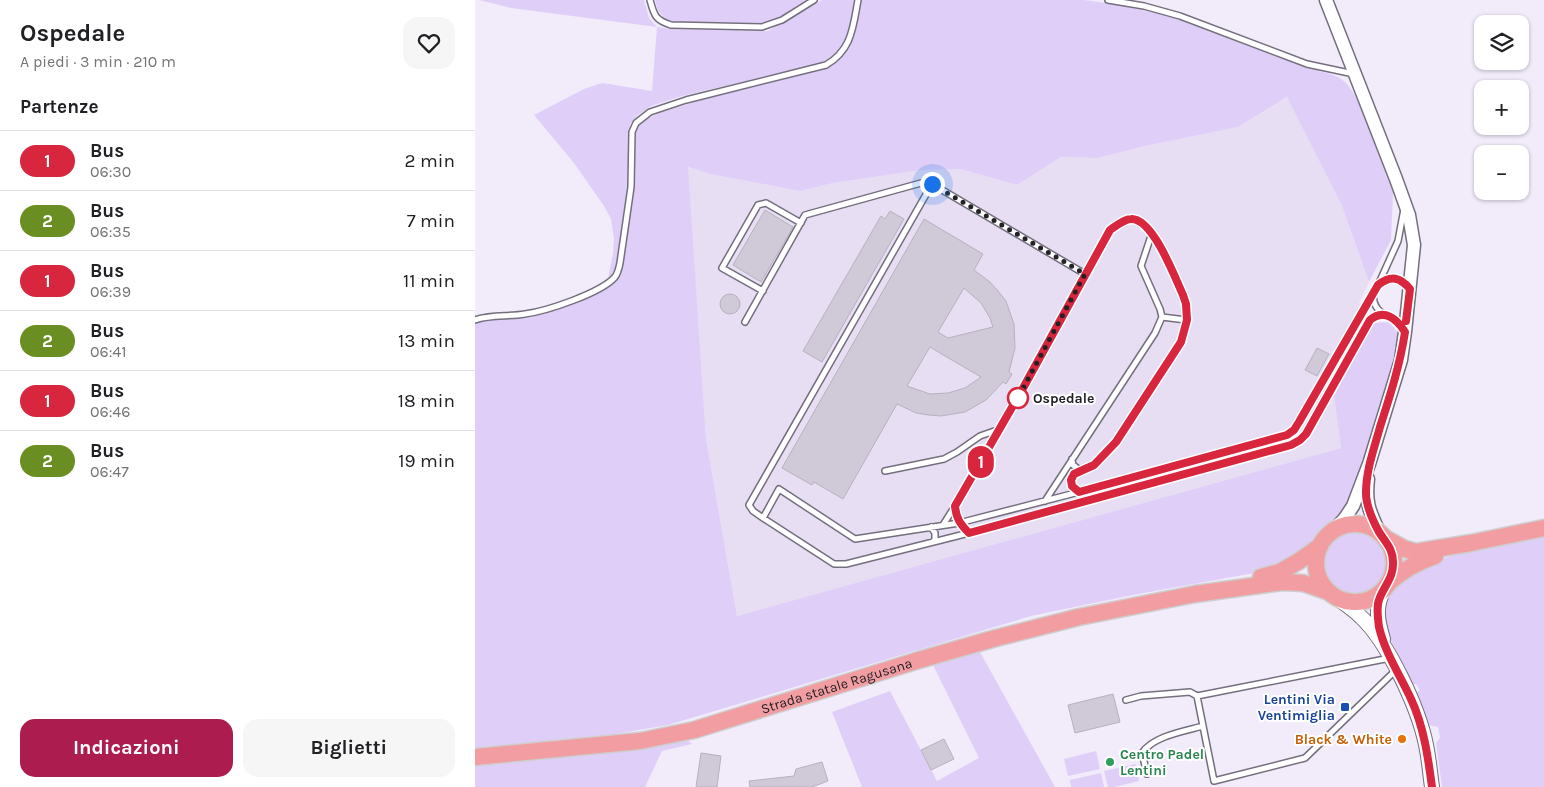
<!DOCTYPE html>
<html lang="it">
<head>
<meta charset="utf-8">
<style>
  :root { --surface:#fff; --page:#f6f6f6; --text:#202124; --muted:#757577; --line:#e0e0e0; --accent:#ad1c4e }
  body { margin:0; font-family:Karla,sans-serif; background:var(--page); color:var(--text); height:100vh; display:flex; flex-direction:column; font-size:19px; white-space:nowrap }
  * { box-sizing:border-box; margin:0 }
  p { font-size:16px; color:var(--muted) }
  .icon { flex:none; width:28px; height:28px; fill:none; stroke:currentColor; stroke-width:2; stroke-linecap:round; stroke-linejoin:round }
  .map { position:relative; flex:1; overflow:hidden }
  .side { display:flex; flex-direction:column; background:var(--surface); width:475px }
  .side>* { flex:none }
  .badge { padding:0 10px; border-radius:16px; font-size:18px; line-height:32px }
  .buttons { position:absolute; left:999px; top:15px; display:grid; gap:10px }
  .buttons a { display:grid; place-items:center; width:55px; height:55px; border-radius:10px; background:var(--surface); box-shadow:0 1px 4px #0004; font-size:25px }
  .you { position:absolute; width:25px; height:25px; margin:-12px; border:4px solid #fff; border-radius:50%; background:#1a73e8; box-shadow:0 0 0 8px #1a73e833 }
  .map>.badge { position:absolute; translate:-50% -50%; box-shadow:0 0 0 2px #fff }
  h2 { padding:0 20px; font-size:19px; line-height:45px }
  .round { display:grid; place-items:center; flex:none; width:52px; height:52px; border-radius:15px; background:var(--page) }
  .overview { display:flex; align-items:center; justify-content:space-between; height:85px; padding:0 20px }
  h1 { font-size:24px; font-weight:700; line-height:38px }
  .action { display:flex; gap:10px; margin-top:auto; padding:10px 20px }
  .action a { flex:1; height:58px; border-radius:15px; background:var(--accent); color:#fff; font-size:20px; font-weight:700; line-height:58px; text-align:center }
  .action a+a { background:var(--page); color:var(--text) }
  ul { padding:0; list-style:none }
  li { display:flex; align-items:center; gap:15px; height:60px; padding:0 20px; border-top:1px solid var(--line) }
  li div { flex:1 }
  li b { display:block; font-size:19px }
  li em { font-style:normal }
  li .badge { min-width:55px; font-weight:700; text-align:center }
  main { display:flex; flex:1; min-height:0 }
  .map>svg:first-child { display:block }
  .built { fill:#e7def4 }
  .green { fill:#dfcff8 }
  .building { fill:#d0cad8; stroke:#b7b1bf; fill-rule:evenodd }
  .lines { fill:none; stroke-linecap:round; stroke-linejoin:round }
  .service-casing { stroke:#746f7c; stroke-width:8 }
  .tertiary-casing { stroke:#746f7c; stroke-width:15 }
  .secondary-casing { stroke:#746f7c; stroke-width:16 }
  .primary-casing { stroke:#cfcecf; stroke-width:19 }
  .service { stroke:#fff; stroke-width:5 }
  .tertiary { stroke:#fff; stroke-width:12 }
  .secondary { stroke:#fff; stroke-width:14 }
  .primary { stroke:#f19da1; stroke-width:16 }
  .line-casing { stroke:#fff; stroke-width:11 }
  .line { stroke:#d7263d; stroke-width:8 }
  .walk { stroke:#232126; stroke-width:5; stroke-dasharray:0 9 }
  .stop-dot { fill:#fff; stroke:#d7263d; stroke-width:2.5 }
  .transit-dot { fill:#1a4fb4; stroke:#fff; stroke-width:2 }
  .food-dot { fill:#e8710a; stroke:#fff; stroke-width:2 }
  .leisure-dot { fill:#2e9e5b; stroke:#fff; stroke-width:2 }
  .labels { text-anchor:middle; stroke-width:4; stroke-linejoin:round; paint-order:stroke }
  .stop-label { font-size:14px; font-weight:bold; fill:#232126; stroke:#fff; text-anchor:start }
  .street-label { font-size:14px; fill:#232126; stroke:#fff }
  .transit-label { font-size:14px; font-weight:bold; fill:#164399; stroke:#fff; text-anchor:end }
  .food-label { font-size:14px; font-weight:bold; fill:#c56008; stroke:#fff; text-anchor:end }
  .leisure-label { font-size:14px; font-weight:bold; fill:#27864d; stroke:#fff; text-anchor:start }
</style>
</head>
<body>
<main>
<section class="side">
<div class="overview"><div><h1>Ospedale</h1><p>A piedi · 3 min · 210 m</p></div><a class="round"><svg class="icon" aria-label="heart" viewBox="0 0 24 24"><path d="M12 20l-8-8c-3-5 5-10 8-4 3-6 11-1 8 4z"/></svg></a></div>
<h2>Partenze</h2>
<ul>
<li><span class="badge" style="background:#d7263d;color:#fff">1</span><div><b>Bus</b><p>06:30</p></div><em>2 min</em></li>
<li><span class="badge" style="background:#6b8e23;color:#fff">2</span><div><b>Bus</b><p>06:35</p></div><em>7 min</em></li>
<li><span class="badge" style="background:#d7263d;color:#fff">1</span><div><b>Bus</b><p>06:39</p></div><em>11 min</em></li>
<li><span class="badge" style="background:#6b8e23;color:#fff">2</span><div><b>Bus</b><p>06:41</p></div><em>13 min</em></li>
<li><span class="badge" style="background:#d7263d;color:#fff">1</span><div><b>Bus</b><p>06:46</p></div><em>18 min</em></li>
<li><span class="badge" style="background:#6b8e23;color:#fff">2</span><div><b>Bus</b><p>06:47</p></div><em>19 min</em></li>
</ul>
<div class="action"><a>Indicazioni</a><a>Biglietti</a></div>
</section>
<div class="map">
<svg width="1069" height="787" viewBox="0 0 1069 787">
  <rect width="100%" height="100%" fill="#f1ebfa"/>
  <path class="built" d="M813,97L867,206L894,282L884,303L900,323L892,332L859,396L866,448L262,616L231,439L212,167L235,174L325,191L358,183L446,170L485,169L542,185L586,157L623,158L670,146L763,127Z"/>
  <path class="green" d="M4,0H169L174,18L182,27L197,29L293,31L347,0H379C375,31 375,49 344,64L207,96L176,106L163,115L155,124L153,186L142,270L133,279L138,254L139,239L136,219L129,206L99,163L59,115L109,89L127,83L177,91L182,27L36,8Z
    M180,0H334L303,20L287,23L197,22C187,18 182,11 180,0Z
    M387,0H609C647,5 688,13 725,26C765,40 804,57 844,71C865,76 871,79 882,99L918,192L916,240L894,282L867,206L812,97L763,127L670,146L623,158L586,157L542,185L485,169L446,170L358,183L325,191L235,174L213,167L231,439L262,616L866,448L859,396L892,332L900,323L913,322C924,331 924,335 923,349L893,457L875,504L860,522L852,529L837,546L796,570L658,595L556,616L193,725L135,735L0,749V323C14,316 31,319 46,319C56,319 67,313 76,310C103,301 140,295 148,264L158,188L160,129L169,120L184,113L233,98L353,68C379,49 380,29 387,0Z
    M847 563a32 32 0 1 1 64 0a32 32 0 1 1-64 0Z
    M1069,534V787H967L961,743L965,738L963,727L954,725L941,693L945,690L941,684H936L910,628L909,602L922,584L954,562L980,555Z
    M505,652L580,787H387L357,712L415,691L462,781L504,758L458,665Z
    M211,739L217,744L187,751L170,787H0V764Z
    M621,751L625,769L593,776L589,759Z
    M661,764L664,781L639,787H633L629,771Z
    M626,773L629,787H596L595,780Z"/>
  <path class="building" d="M290,210L318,227L286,282L258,265Z
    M415,211L429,219L347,362L328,351L406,216L410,219Z
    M449,219L508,254L499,270L515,282L523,291L531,301L539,324L540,348L534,372L537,374L531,384L528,382L511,400L490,412L466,416L453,415L441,413L422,404L368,499L339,482L337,485L307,468ZM489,288L506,303L515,318L518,327L473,338L463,332ZM455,347L470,356L506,377L490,388L473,393L455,394L432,386Z
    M245 304a10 10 0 1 1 20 0a10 10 0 1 1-20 0Z
    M842,348L854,354L842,376L830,370Z
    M638,694L645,722L600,733L593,705Z
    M469,739L479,759L456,770L446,750Z
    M226,753L246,756L242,787H221Z
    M347,762L353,781L337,787H275L274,781L319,776L321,769Z"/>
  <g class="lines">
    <g class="service-casing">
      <path id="service" d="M175,0C179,15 180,20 196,25L287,27L307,20L339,0
        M633,0L669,6L705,16L832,64L879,74
        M457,184L274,505L278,511L288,518L359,564H371L494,533L816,445L825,440L831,434L895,320L900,316L907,314
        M904,283L923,241L929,209
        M288,291L247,268L283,205L291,203L326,223
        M898,294C899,319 918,312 928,329
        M687,317L711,320
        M0,320C16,314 33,317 50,314C72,311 126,293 140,277C143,273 144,268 145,263L156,187L157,132L161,123L175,112L211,100L351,65C377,50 378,27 383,0
        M270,322L330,215L446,183L457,184L610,274
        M597,459L598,465L606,471
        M410,471L469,459L482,452L505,436L525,429
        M570,501L680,333L687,317L685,309L666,266L677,233
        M288,518L304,489L380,539L484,523L604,492L812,435L819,430L824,422L903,285C913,278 923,275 932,286
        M468,525L480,506
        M456,527L460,533V539L458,542
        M494,533C485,524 481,518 480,506L547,390L635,230C641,226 649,219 656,219C678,218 700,278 708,295L711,304V320L706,342L641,442L619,465L599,474L596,480L597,486L604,492
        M915,658L722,696L739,781L830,758L921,670
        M651,700L666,696L715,692L722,696
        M672,774L667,753C678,736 710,731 728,726"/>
    </g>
    <g class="tertiary-casing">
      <path id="tertiary" d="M851,0L921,179L934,215L939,245L930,332L926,360L894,464L878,506L870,518L858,531
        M893,479C890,504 895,512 905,534"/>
    </g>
    <g class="secondary-casing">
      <path id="secondary" d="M862,598C870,604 879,610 886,617C913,642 944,709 951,745C954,759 955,773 957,787
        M908,639C902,619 900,607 909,589"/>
    </g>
    <g class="primary-casing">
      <g id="primary">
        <circle cx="880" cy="563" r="39"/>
        <path d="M910,538L930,549L941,552L996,543L1069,528"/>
        <path d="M786,577L805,572L824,561L845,546"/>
        <path d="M913,583C928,571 941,562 960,556"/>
        <path id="s1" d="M0,757L165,741L219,730L444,660L521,638L604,617L720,594L807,582L828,583L854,592"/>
      </g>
    </g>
    <use href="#service" class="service"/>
    <use href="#tertiary" class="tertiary"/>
    <use href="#secondary" class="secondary"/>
    <use href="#primary" class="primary"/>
  </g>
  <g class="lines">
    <g class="line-casing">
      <path id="line" d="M931,321L935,289C925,277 916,275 903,285L824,422L819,430L812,435L604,492L597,486L596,480L599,474L619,465L641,442L706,342L712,320L711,304L708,295C700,278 678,218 656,219C649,219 641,226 635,230L547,390L480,506C481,518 485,524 494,533L816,445L825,440L831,434L895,320C909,308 922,319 930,332C925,365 915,396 905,427C899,449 891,470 891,493C891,507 898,521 904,532C911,543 918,549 918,562C919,578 908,587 904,600C901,608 903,618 904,627C910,653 925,675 936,699C949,727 953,757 957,787"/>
    </g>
    <use href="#line" class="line"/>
    <path class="walk" d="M457,184L610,274L540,403L543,398"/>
  </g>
  <circle class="stop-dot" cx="543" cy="398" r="10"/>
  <rect class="transit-dot" x="865" y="702" width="10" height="10" rx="2.5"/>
  <circle class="food-dot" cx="927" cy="739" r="5"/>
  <circle class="leisure-dot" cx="635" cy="762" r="5"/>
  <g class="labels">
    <g class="stop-label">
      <text x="558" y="403">Ospedale</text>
    </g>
    <g class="street-label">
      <text dy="5" stroke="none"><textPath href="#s1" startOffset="370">Strada statale Ragusana</textPath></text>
    </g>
    <g class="transit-label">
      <text x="860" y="704">Lentini Via<tspan x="860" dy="16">Ventimiglia</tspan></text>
    </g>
    <g class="food-label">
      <text x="917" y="744">Black &amp; White</text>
    </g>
    <g class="leisure-label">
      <text x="645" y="759">Centro Padel<tspan x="645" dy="16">Lentini</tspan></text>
    </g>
  </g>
</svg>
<div class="buttons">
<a><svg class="icon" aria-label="layers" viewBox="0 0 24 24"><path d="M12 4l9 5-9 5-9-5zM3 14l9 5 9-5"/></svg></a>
<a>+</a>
<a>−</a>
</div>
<div class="you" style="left:457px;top:184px"></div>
<b class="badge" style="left:506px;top:462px;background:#d7263d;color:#fff">1</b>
</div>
</main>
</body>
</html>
